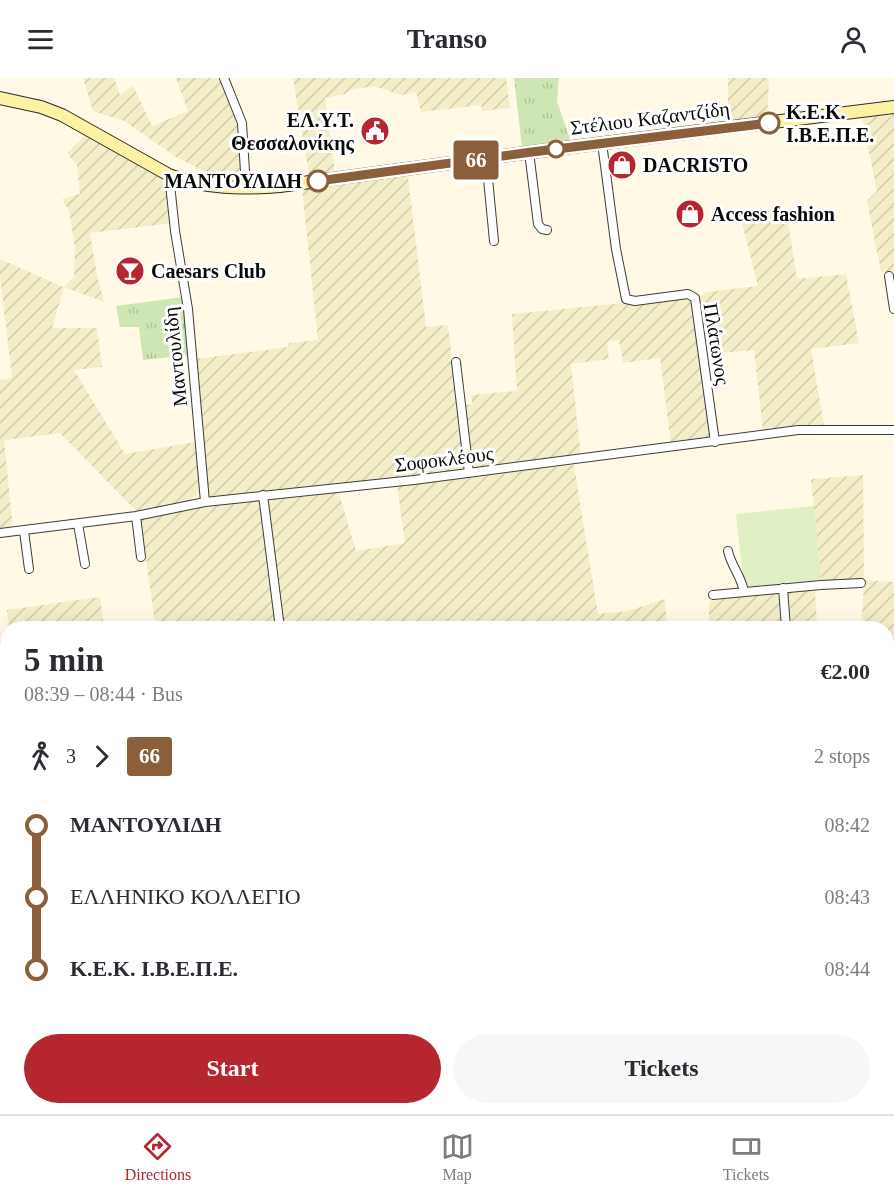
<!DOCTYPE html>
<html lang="en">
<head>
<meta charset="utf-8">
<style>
  :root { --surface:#fff; --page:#f7f7f7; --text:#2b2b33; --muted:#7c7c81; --line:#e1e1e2; --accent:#b5262f }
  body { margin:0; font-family:Georgia,serif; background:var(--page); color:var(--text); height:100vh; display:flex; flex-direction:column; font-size:22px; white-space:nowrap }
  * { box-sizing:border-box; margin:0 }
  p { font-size:20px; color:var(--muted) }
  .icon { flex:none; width:33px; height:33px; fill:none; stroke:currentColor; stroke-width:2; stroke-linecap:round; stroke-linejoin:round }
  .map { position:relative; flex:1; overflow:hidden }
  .side { position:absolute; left:0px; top:543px; width:894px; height:494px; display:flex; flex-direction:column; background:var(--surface); border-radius:24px 24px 0 0; box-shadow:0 6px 24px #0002 }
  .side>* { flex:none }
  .badge { padding:0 12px; border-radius:4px; font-size:21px; line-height:39px }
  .map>.badge { position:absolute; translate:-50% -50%; box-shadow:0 0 0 3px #fff }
  .legs { display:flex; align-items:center; gap:9px; height:66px; padding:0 24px; font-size:20px }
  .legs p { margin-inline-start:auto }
  .summary { display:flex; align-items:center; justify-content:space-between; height:102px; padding:0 24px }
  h1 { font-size:33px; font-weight:700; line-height:45px }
  .primary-button { display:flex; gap:12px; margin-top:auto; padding:12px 24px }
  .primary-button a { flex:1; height:69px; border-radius:36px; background:var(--accent); color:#fff; font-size:24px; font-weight:700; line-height:69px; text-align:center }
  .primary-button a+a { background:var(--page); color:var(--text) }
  ul { padding:0 24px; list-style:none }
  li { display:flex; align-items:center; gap:21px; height:72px; font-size:22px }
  li i { display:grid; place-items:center; width:9px; height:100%; margin:0 8px; background:currentColor }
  li i::after { content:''; width:15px; height:15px; margin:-8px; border:4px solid; border-radius:50%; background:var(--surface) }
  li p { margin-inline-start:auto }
  li:first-child i { background:linear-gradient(#0000 50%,currentColor 0) }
  li:last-child i { background:linear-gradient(currentColor 50%,#0000 0) }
  header { display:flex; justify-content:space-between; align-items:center; height:78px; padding:0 24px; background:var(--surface); font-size:27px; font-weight:700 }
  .menu { display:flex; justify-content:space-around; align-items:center; height:84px; border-top:2px solid var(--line); background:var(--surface); font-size:16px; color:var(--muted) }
  .menu a { display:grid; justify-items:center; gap:3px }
  .menu .on { color:var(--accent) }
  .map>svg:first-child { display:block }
  .farmland { fill:url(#farmland-furrows) }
  .grass { fill:url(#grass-tufts) }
  .pitch { fill:#e0eec4 }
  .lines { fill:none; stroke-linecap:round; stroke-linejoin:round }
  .street-casing { stroke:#3c3c3c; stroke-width:10 }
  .secondary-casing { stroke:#2b2b2b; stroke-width:14 }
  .highway-casing { stroke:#1a1a1a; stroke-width:17 }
  .street { stroke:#fff; stroke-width:8 }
  .secondary { stroke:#fdf2a3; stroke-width:12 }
  .highway { stroke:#f19852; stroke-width:15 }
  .line-1-casing { stroke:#fff; stroke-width:14 }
  .line-1 { stroke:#8b5e3c; stroke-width:9 }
  .stop-1-dot { fill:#fff; stroke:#8b5e3c; stroke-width:3 }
  .labels { text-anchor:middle; stroke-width:6; stroke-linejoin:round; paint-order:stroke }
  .stop-label { font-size:20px; font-weight:bold; fill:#090909; stroke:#fff; text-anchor:start }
  .street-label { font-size:20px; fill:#090909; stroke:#fff }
  .poi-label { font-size:20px; font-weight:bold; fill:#090909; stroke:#fff; text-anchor:start }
</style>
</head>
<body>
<header><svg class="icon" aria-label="menu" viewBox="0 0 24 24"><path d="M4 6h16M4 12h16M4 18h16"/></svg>Transo<svg class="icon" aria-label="person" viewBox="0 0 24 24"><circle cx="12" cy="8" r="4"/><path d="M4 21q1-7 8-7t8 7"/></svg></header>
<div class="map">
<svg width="894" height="1036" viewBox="0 0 894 1036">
  <defs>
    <pattern id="farmland-furrows" width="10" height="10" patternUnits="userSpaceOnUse" patternTransform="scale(1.5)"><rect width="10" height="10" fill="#f3eec8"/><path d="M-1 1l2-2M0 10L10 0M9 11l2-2" fill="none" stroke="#cfcbaa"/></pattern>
    <pattern id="grass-tufts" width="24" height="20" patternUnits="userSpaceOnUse" patternTransform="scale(1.5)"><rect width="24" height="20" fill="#cee6b3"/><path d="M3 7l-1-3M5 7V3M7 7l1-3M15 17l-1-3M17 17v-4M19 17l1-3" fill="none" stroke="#b0c499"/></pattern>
  </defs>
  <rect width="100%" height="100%" fill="#fff9e6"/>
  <path class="farmland" d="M83,0H114L120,17L133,8L152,48L188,33L176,0H221L238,34L244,99L222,98L203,93L176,79L124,43L93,33Z
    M293,0H506L510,30L482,33L481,27L421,34L416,14L401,17L374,8L350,12L345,16L325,20L334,85V93L309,96Z
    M728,0H769L767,41L728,47Z
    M894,35V197L893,194H881L880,189L867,123L877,113L862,39Z
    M86,56L165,98L173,145L90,155L97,197L104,224L64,209L52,250H97L102,289L74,292L125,376L196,364L199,415L189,423L137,434L60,355L4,362L13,451L0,453V302L12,300L0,199V181L63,209L74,199L75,170L69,133L62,121L80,116L77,87L67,75Z
    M408,98L426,249L448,247L466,394L214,420L207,415L196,281L288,269L289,265L318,262L302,110Z
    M786,133L797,201L846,196L859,265L811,271L824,348L763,353L754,272L707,276L703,233L699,219L707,214L758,208L740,137Z
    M687,219L691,220L711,358L707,362L671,367L660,280L623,285L619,262L607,264L609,281L571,286L581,379L479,391L473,387L465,327L472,326L471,317L517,313L512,236Z
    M574,387L598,536L628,533L665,521L667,550H283L268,420L338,412L356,473L405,465L397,408Z
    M863,397L864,502L894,504V655H887L886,550H861L864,503L821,502L811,401Z
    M256,421L260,424L277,550H122L155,545L140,440L174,435L206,426Z
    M815,510L817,550H791L788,512Z
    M779,514L782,550H709V523Z
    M100,519L104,550H9L7,532Z
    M7,656V752L0,749V668Z
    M886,662H894V812L892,799H887Z
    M0,763L7,765V851L0,849Z
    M894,898V1036H732L704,1029H886L887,900Z"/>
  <path class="grass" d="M514,0H559L557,23L571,64L522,69Z
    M183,219L189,277L143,282L139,249H120L116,228Z
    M7,560H8L7,624L0,623V561Z"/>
  <path class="pitch" d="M814,428L821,502L744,510L736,436Z"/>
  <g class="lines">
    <g class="street-casing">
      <path id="street" d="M224,0L242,45L246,110
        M602,65L616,171L626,221L635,223L688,216L695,220L715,364
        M529,74L538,146L542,151L547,152
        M486,80L494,163
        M169,97L175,153L188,231L205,424
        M889,198L894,231
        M456,284L469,395
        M263,417L280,550
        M136,438L141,479
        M78,446L85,486
        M24,453L29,491
        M0,455L136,438L205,424L414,402L798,352H894
        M728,473C731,488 742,499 744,514
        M783,510L786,550
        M713,517L821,507L861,505
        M0,659L8,648
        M886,659H894
        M0,1024L8,1020
        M270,1029L288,1036
        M319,1029L322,1036"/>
    </g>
    <g class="secondary-casing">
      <path id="secondary" d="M0,20L41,29L62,37L169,97C206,111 242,111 280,108L532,74L894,29
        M0,754L8,756
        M0,856L8,858
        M886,895L894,894
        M0,1007L8,999
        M397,1029L428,1036
        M681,1029L707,1036"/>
    </g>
    <g class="highway-casing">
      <path id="highway" d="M0,877L8,879
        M0,892L8,894
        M0,952L8,938
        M530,1029L553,1036
        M588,1029L614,1036
        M471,1036L474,1029"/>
    </g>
    <use href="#street" class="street"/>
    <use href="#secondary" class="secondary"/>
    <use href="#highway" class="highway"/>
  </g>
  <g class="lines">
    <g class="line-1-casing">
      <path id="line-1" d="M318,103L532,74L769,45"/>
    </g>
    <use href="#line-1" class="line-1"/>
  </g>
  <defs>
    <g id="civic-disc" transform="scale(1.5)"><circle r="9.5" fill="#b5262f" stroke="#fff"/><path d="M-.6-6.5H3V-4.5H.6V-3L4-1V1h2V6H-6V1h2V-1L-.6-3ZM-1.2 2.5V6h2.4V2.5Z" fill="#fff"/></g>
    <g id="shop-disc" transform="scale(1.5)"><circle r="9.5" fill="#b5262f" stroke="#fff"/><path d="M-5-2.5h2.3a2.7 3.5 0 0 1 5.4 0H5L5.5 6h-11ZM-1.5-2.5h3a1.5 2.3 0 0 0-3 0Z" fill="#fff"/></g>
    <g id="bar-disc" transform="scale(1.5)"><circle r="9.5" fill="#b5262f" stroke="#fff"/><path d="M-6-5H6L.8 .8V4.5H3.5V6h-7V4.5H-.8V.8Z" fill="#fff"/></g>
  </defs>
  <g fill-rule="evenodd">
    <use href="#civic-disc" x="375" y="53"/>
    <use href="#shop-disc" x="622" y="87"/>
    <use href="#shop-disc" x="690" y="136"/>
    <use href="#bar-disc" x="130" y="193"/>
  </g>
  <g class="stop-1-dot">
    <circle cx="769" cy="45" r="10"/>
    <circle cx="556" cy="71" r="8"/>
    <circle cx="318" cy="103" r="10"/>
  </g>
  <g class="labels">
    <g class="stop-label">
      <text x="786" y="41">Κ.Ε.Κ.<tspan x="786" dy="23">Ι.Β.Ε.Π.Ε.</tspan></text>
      <text x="302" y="110" text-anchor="end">ΜΑΝΤΟΥΛΙΔΗ</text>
    </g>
    <g class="street-label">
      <text transform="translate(650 40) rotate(-7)" y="7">Στέλιου Καζαντζίδη</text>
      <text transform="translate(717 266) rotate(81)" y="7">Πλάτωνος</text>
      <text transform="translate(175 279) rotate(-96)" y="7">Μαντουλίδη</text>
      <text transform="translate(444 381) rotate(-7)" y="7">Σοφοκλέους</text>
    </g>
    <g class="poi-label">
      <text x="354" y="49" text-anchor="end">ΕΛ.Υ.Τ.<tspan x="354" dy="23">Θεσσαλονίκης</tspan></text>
      <text x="643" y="94">DACRISTO</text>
      <text x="711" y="143">Access fashion</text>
      <text x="151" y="200">Caesars Club</text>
    </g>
  </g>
</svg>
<b class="badge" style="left:476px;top:82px;background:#8b5e3c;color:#fff">66</b>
<section class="side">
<div class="summary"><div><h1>5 min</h1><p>08:39 – 08:44 · Bus</p></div><b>€2.00</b></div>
<div class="legs"><svg class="icon" aria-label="walk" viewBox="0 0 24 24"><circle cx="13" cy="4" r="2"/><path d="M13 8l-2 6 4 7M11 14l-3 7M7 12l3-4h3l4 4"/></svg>3<svg class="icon" aria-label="forward" viewBox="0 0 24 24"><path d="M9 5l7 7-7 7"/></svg><b class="badge" style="background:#8b5e3c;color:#fff">66</b><p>2 stops</p></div>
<ul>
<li><i style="color:#8b5e3c"></i><b>ΜΑΝΤΟΥΛΙΔΗ</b><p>08:42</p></li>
<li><i style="color:#8b5e3c"></i><span>ΕΛΛΗΝΙΚΟ ΚΟΛΛΕΓΙΟ</span><p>08:43</p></li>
<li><i style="color:#8b5e3c"></i><b>Κ.Ε.Κ. Ι.Β.Ε.Π.Ε.</b><p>08:44</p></li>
</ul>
<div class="primary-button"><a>Start</a><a>Tickets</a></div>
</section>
</div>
<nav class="menu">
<a class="on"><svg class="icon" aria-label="directions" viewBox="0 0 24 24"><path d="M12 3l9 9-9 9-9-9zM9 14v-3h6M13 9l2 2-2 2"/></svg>Directions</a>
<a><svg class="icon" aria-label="map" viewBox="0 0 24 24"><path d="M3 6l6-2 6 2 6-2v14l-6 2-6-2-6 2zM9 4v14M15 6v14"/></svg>Map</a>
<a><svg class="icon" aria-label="tickets" viewBox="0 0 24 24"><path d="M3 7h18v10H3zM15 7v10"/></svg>Tickets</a>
</nav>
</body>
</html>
